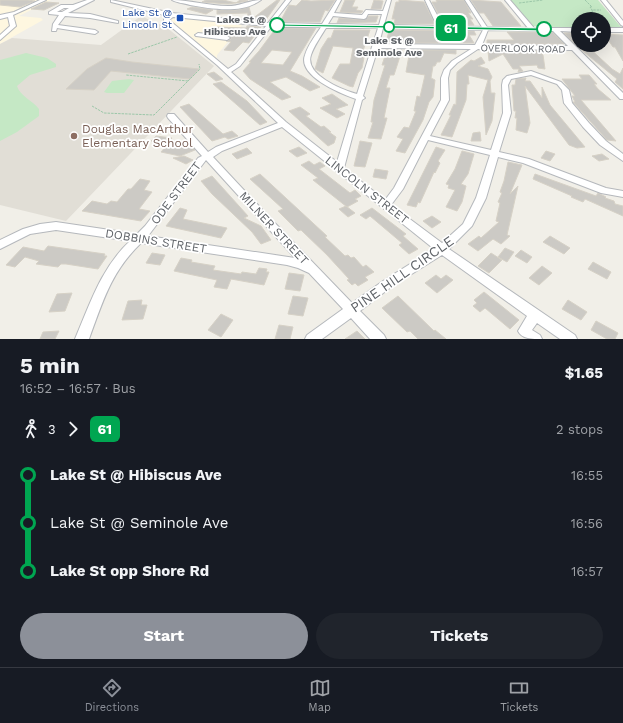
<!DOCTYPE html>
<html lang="en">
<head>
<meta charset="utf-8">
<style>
  :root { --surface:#171b24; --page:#20242c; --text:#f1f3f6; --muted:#9ea1a6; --line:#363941; --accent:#8c9099 }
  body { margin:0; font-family:"Work Sans",sans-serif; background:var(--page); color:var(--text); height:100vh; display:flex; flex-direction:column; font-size:15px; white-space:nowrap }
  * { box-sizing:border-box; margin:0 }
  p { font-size:13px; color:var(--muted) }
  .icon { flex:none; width:22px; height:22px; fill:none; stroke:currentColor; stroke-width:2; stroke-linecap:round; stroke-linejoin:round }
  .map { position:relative; height:339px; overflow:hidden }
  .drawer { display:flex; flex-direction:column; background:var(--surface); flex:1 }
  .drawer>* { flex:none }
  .badge { padding:0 8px; border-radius:6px; font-size:14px; line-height:26px }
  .buttons { position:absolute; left:571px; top:12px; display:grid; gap:8px }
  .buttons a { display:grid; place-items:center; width:40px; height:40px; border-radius:50%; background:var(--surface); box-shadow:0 4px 16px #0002; font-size:20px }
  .map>.badge { position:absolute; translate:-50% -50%; box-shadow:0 0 0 2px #fff }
  .legs { display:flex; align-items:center; gap:6px; height:44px; padding:0 20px; font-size:13px }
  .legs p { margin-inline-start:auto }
  .head { display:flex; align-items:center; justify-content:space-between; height:68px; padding:0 20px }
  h1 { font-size:22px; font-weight:700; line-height:30px }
  .primary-button { display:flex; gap:8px; margin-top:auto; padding:8px 20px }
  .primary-button a { flex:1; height:46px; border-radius:24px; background:var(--accent); color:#fff; font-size:16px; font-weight:700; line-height:46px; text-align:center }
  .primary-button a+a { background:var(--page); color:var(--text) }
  ul { padding:0 20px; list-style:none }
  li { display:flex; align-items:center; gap:14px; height:48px; font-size:15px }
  li i { display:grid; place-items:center; width:6px; height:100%; margin:0 5px; background:currentColor }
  li i::after { content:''; width:10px; height:10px; margin:-5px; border:3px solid; border-radius:50%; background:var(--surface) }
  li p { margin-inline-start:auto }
  li:first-child i { background:linear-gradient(#0000 50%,currentColor 0) }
  li:last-child i { background:linear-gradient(currentColor 50%,#0000 0) }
  .tab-bar { display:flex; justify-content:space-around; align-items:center; height:56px; border-top:1px solid var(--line); background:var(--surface); font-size:11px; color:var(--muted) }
  .tab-bar a { display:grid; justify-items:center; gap:2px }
  .tab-bar .on { color:var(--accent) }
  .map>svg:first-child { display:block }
  .commercial { fill:#fef7e0 }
  .education { fill:#e1ded6 }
  .green { fill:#c5e8c5 }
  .building { fill:#cccac5; stroke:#d6d1c6; fill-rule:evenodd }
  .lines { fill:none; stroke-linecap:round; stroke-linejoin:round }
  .minor-casing { stroke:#b5b8bc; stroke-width:2 }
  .path { stroke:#9cc7a9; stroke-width:1; stroke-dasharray:2.5 1; stroke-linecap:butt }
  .minor { fill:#fff; fill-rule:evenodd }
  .line-1 { fill:#00a651; stroke:#fff }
  .transit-dot { fill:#1a4fb4; stroke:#fff; stroke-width:1.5 }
  .stop-1-dot { fill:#fff; stroke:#00a651; stroke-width:2 }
  .education-dot { fill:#8d6e63; stroke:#fff; stroke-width:1.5 }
  .labels { text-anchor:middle; stroke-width:3.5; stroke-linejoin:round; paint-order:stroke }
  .far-transit-label { font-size:10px; fill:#164399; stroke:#fff; text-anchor:end }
  .far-stop-label { font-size:10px; font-weight:bold; fill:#5f6368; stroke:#fff; text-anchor:end }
  .far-street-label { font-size:10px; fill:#5f6368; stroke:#fff }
  .education-label { font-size:12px; fill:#785e54; stroke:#fff; text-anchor:start }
  .street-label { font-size:12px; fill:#5f6368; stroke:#fff }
  .near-street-label { font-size:14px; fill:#5f6368; stroke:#fff }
</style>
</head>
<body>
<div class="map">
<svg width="623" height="339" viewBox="0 0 623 339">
  <rect width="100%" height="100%" fill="#f1efe8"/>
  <path class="commercial" d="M0,0H51L19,16L41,18L43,20L0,44Z
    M177,17L199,20L242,25L217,55V58L169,20Z"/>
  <path class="education" d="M141,16L166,27L214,66L66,221L0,205V44L12,38L101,45Z"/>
  <path class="green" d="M509,0H598L621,27L604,28V19H578V28L533,26Z
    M26,53L47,58L56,64V67L30,75L17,86C20,96 32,100 39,109V116L17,132L0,141V60Z
    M129,79L134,80L124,93H107L104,92L112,81Z"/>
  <path class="building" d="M0,0H28L35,1L20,7L0,5Z
    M206,0H223L236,3L240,0L248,1L228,4L202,2Z
    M277,0H280L265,21L247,19L248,13L217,14V10H236L249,7L252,19Z
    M302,0L311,1L335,0L328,11L325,10L320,22H280L289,5L296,6Z
    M345,0H355L352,7H358L356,10L363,11L361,13L340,12Z
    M374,0L383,1L381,9H371Z
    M399,0L424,2L435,24H394L395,19H392L396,2H399Z
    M436,0H464L471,13H468L473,19H470L474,25H444L432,2H437Z
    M471,0L501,2L521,26H493L484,13H479Z
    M46,2L59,3L44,10L31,9Z
    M192,7L207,9L213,10L206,14L187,9Z
    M369,16H378L376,22L337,23L339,18L364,20Z
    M247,26L261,27L249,43L243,42L234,51L224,50L231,42L226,41L231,39V37L227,35L211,33L217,27L246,28Z
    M276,28H316L290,71L302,76L320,87L310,91L286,77L270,82L291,97L282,100L250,79L243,71L251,62H249L259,51ZM272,50L292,52L283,65L261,63Z
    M334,30H370L363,51L365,52L362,68L358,73L353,87L349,86L332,78L340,64H350L353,48L333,46L323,73L315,69L321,49L328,38H331Z
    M393,30L474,31L476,35H469L474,43H412V41L405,40L404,43L386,42L389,31L393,32Z
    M507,32H552L564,44H487V40H514Z
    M564,33H578V44H575Z
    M604,34L623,35V61L615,47H613Z
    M582,45H586L612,69L620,74L623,68V89L615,82L617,79L578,47Z
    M387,50H402L394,75H390L386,88H390L384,118H387L381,139L368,138L373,122H371L372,115L374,100L385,65H382Z
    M410,50H456V54L444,53L440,62H437L435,66H433L431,78L435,80L433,97L429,102L423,120L405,153L396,151L403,139L397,137L404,127L409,128L416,111H414L417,96L420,97L425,75L406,72Z
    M488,51H539L543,55L545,69L538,68L537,65L519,66L523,71L518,72L519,69H513L503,54L489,61Z
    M481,57L485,63L478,66L488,69L492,77L490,81L491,93H495L492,121L486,135L483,97L488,80L468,75L469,84H467L466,100L452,137L441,135L451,115H449L454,104L456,105L457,72L471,60L474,61Z
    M106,58L132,62L199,69L190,79L111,71L94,90L66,89L87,69Z
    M214,72L223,79L216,81L207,74Z
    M579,75H589L597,84H594L598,89L611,100H581L616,141L607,140L573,102H575L572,96H575L562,79H582Z
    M526,78L525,81H530L542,98V87L550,105L585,147L577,148L569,145L525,86L530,123L527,133L516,130L517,118H515L516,111H514L512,85H515L516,79Z
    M221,82L247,101L267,122L260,125L213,84Z
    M332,94L348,105L336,109L345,114L337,118L320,108L331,104L322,98Z
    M189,104L223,134L232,131L238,136L228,139L225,137L212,141L180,107Z
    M300,107L310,114L306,116L321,127L324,126L331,132H329L336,137L334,143L328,146L289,111Z
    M480,132L481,141H471L473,133Z
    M156,136L172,138L167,144L151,141Z
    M360,141L372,143L365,167L354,166Z
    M168,144L193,148L195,150L180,156L161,152Z
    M299,147L307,153L297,157L289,151Z
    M436,147L445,150L438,161L440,163L435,173L434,172L420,203L418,202L416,207L407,205Z
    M247,148L252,153L237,159L232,154Z
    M462,151L474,154L468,174L461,184L466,186L462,202L457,211L446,207L455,190L448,188L449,185L446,184L455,169Z
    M546,151L555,154L550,161L541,158Z
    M602,154L609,159L599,161L592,156Z
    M184,156L193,160L186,164L173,158Z
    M309,161L314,165L320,162L325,166L319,169L350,193L355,190L361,196L355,199L358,201L347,207L313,180L318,178L301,165Z
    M508,162L522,165L510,194L518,186L507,235L510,236L501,244L493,239L478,251L468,244L479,236L481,238L499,222L496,221L500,203L498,202L502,193L500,192L504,181Z
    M375,169L388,171L386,179L373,177Z
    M260,174L327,236L325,237L345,256L348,255L351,258L354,257L363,267L366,265L374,272L365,277L368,280L358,286L355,283L352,285L347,280L349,279L327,255L301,230L298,231L278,211L283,209L250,179Z
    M535,174L596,196L598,193L606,197L605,198L614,201L615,204L623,206V216L585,199L583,202L571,197L572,196L533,179Z
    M212,176L248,216L244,218L261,226L271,240L261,244L252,232L212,194L201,181Z
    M140,179L150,181L144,190L152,192L139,209L150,211L141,221L82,211L92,201L107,204L111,201L117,202L128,189H131Z
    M346,206L355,213L348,217L339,209Z
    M180,208L187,210L183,219L227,228L221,238L166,226Z
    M372,208L406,234L403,236L418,249L409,254L399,245L402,243L370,216L366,219L360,215Z
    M432,216L441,222L432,228L423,221Z
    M550,236L570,248L564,254L543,242Z
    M48,246L105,254L104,256H107L98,269L66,264H61L58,267L36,264L39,261L25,257L15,267L6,265L23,247L44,251Z
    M505,248L514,252L507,262L498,257Z
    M521,250L532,257L527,263L515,256Z
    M152,253L165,255L160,265L146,263Z
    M491,253L502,260L489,273L478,266Z
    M181,258L192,260L191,262L215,266L213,270L241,274L242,272L256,274L259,268L267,269L266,272H269L264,285L231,279L227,289L214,287L217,280L174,271Z
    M593,262L611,272L607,279L588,269Z
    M542,266L552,273L539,285L529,278Z
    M289,273L304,275L300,291L285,289Z
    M436,275L441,279L446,275L453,280L437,293L425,283Z
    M484,292L519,320L510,329L485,308L480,312L473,306L477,303L474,300Z
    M72,293L65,311L49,312L57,294Z
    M293,296L308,298L303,316L288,314Z
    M398,296L434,331L435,330L446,339H418L410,331L407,332L382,308Z
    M142,300L141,305H147L143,319L122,320L128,301Z
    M568,300L587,312L581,320L562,309Z
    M221,314L233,320L221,337L208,330Z
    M596,321L618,333L615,339H607L591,330Z
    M279,325L293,327L290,339H275Z
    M59,331L55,339H40L43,332Z
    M357,331L365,339H345Z"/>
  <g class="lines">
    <g class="minor-casing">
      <path id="minor" d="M40,0H46L13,15L16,26L0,40V35L10,26L8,17L0,19V15L14,12Z
        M87,0H94L68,13L90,14L118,21V23L90,18L65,16L58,25L95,30L98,32L95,34L57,28L56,31H52L53,24L59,15L49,14V12L61,5H73ZM64,8H69L62,12H57Z
        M111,0L172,13L268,23L286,0H291L273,23L322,24L337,0H341L334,13L362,15L366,10L383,11L387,0H391L384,25L437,26L425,0H429L443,26L482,27L465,0H469L487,27L528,28L505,0H510L534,28H578V32L560,31L623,93V99H620L572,50L478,49L457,63L450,70L448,78L449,100L430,136L491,150L503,113L502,85L503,80L507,76L531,71L561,82L569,90L572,103L589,123L606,141L623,154V161L600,145L583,127L564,103L562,90L557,84L531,75L511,79L508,85L511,113L499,152L529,159L606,188L623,191V197L601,193L523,163L498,157L486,198L472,226L449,249L575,335L577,339H560L537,323L532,330L540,335L542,339C532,339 522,339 518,331L527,316L442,255L391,287L360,311L384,335L386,339H370L351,318L322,339H305L307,335L343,309L309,273L298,268L287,265L141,243C111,272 103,301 89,339H75C90,304 101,268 130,241L56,230L30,234L0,249V240L23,229L40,224L56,222L137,234L145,226L198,158L202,156L168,118L167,116L168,114H174L208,152L216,147L278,123L217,65L164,21V19L168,16L111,2ZM368,14H382L379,25L328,24L333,16L364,19L366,18ZM173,17L266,26L236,64L228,69L169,20ZM271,27H321C315,36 308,45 305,55C297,76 341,94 356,99L337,162L286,122L231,72L240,66ZM326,28H378L357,94C343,90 304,75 311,55C314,46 321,36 326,28ZM383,28L483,30L475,45L379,44ZM488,30L553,31L568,46L482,45ZM378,48L471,49L452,61L444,70L441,78V100L394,188L385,200L344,168L362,100L365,98L363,96ZM282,127L434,249L383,281L352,303L272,220L213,157L222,151ZM428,140L490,155L476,198L463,224L442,243L391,205L403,189ZM206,160L295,258L148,236Z
        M172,0C190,0 209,6 228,6C240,6 250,0 261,0C242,14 212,9 190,5C184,3 177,3 172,0Z
        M601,0H606L623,21V26L621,25Z
        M604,28H623V32H604Z
        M198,33L227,36L230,38L227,40L196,36L195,35Z"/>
    </g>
    <path class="path" d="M585,0L592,7H590L592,10
      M519,3L543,0
      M594,19L592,10H601
      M128,54L177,37
      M188,81L200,69L199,64
      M92,106L104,113L154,115L188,81L126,75"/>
    <use href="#minor" class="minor"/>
  </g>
  <path class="line-1" d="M277,24L544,28L546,29L544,31L276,26Z"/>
  <rect class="transit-dot" x="176" y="14" width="8" height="8" rx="2"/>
  <g class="stop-1-dot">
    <circle cx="277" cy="25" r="7"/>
    <circle cx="389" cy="27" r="5"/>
    <circle cx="544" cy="29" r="7"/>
  </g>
  <circle class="education-dot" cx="74" cy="136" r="4"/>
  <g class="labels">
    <g class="far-transit-label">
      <text x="172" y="16">Lake St @<tspan x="172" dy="12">Lincoln St</tspan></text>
    </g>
    <g class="far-stop-label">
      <text x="266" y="23">Lake St @<tspan x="266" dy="12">Hibiscus Ave</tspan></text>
      <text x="389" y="44" text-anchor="middle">Lake St @<tspan x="389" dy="12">Seminole Ave</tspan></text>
    </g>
    <g class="far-street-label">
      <text transform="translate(523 48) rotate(1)" y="4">OVERLOOK ROAD</text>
    </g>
    <g class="education-label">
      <text x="82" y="133">Douglas MacArthur<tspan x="82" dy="14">Elementary School</tspan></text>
    </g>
    <g class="street-label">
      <text transform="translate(367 190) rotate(38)" y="4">LINCOLN STREET</text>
      <text transform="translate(176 193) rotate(-53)" y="4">ODE STREET</text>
      <text transform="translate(274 228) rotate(47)" y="4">MILNER STREET</text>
      <text transform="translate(156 241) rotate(9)" y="4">DOBBINS STREET</text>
    </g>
    <g class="near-street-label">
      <text transform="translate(402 274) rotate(-35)" y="5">PINE HILL CIRCLE</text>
    </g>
  </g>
</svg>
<div class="buttons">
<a><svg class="icon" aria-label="locate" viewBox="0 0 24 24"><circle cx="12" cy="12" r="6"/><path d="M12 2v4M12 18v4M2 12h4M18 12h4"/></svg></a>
</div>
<b class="badge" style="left:451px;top:28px;background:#00a651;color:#fff">61</b>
</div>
<section class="drawer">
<div class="head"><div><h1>5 min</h1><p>16:52 – 16:57 · Bus</p></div><b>$1.65</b></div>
<div class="legs"><svg class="icon" aria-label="walk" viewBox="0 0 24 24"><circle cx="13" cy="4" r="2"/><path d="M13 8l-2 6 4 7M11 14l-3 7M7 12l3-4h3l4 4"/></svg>3<svg class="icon" aria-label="forward" viewBox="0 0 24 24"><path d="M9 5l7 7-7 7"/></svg><b class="badge" style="background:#00a651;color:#fff">61</b><p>2 stops</p></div>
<ul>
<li><i style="color:#00a651"></i><b>Lake St @ Hibiscus Ave</b><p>16:55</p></li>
<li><i style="color:#00a651"></i><span>Lake St @ Seminole Ave</span><p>16:56</p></li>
<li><i style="color:#00a651"></i><b>Lake St opp Shore Rd</b><p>16:57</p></li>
</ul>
<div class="primary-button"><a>Start</a><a>Tickets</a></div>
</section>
<nav class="tab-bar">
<a class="on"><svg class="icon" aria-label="directions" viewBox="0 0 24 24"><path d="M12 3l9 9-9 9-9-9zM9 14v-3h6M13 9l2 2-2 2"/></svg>Directions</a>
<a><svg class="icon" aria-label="map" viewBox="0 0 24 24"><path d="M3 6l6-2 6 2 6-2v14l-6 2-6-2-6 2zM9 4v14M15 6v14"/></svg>Map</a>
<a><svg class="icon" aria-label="tickets" viewBox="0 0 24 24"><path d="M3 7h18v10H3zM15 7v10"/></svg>Tickets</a>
</nav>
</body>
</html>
